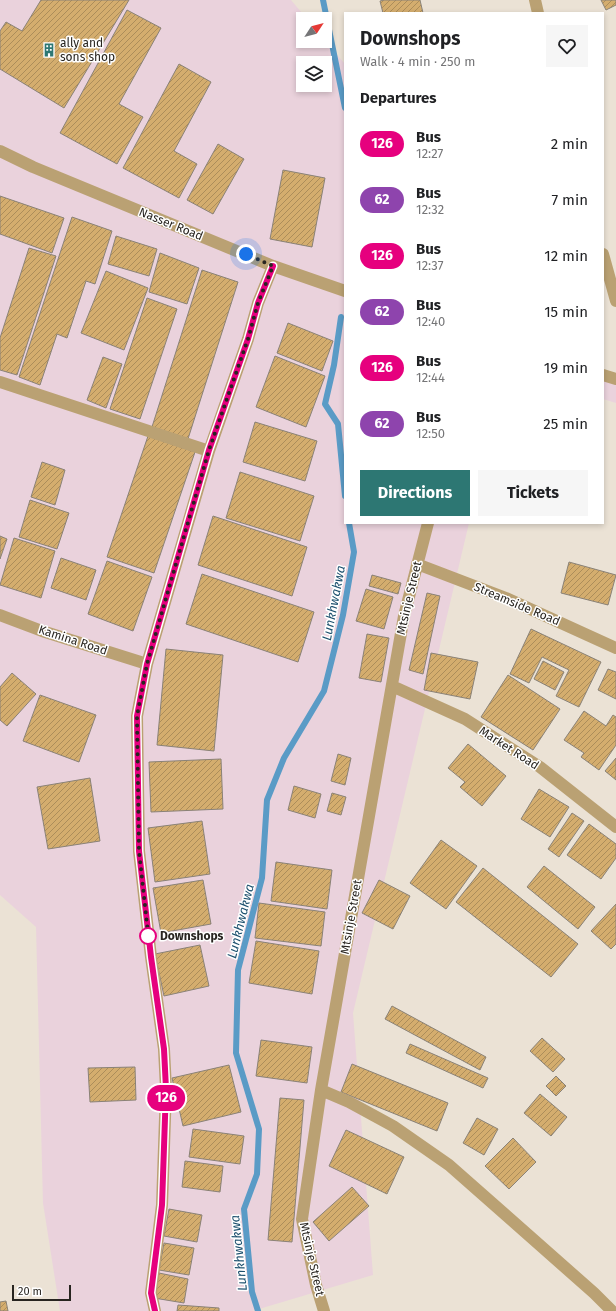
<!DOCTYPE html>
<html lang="en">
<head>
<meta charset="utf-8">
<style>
  :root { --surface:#fff; --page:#f6f6f6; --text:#202124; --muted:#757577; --accent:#2d7773 }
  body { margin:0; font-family:"Fira Sans",sans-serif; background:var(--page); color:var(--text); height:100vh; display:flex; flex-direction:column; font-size:15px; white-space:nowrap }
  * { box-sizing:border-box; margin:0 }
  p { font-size:13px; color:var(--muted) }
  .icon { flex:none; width:22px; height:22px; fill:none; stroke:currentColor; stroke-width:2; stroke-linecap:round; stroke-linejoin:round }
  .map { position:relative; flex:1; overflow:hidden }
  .details { position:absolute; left:344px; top:12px; width:260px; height:512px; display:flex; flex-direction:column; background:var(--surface); border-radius:0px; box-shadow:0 2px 6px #0003 }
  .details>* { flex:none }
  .badge { padding:0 8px; border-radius:13px; font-size:14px; line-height:26px }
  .needle { width:26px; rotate:54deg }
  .fabs { position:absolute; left:296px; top:12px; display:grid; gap:8px }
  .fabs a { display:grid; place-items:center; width:36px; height:36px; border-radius:0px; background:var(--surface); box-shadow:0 2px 6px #0003; font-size:20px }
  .scale { position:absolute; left:12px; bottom:10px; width:59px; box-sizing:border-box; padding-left:4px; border:2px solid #282520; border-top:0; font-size:11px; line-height:14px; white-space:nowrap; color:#282520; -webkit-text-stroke:3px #fff; paint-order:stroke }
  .you { position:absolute; width:20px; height:20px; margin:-10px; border:3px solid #fff; border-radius:50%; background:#1a73e8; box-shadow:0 0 0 6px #1a73e833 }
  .map>.badge { position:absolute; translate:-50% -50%; box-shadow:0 0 0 2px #fff }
  h2 { padding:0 16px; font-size:15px; line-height:36px }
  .round { display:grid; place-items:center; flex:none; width:42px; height:42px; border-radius:0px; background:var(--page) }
  .overview { display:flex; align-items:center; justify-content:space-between; height:68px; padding:0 16px }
  h1 { font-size:19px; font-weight:700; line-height:30px }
  .action { display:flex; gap:8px; margin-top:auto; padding:8px 16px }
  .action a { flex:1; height:46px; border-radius:0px; background:var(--accent); color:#fff; font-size:16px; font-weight:700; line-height:46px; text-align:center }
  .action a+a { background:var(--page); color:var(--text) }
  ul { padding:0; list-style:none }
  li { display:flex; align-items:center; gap:12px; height:56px; padding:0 16px }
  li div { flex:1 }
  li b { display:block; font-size:15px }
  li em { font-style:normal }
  li .badge { min-width:44px; font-weight:700; text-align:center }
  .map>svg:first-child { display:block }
  .commercial { fill:#ead2dc; fill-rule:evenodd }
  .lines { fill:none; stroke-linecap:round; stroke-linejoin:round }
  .stream { stroke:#5a9bc6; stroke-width:6 }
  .building { fill:url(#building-hatch); stroke:#8a8277 }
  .minor { stroke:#baa173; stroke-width:12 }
  .line-casing { stroke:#fff; stroke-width:9 }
  .line { stroke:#e6007e; stroke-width:6 }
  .walk { stroke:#282520; stroke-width:4; stroke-dasharray:0 7.2 }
  .stop-dot { fill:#fff; stroke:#e6007e; stroke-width:2 }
  .labels { text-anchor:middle; stroke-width:3; stroke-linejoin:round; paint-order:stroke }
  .poi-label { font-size:12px; fill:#282520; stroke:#fff; text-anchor:start }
  .street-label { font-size:12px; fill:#282520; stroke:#fff }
  .stop-label { font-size:12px; font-weight:bold; fill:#282520; stroke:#fff; text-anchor:start }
  .water-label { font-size:13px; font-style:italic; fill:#1d506e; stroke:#fff }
</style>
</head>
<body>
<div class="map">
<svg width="616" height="1311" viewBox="0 0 616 1311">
  <defs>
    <pattern id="building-hatch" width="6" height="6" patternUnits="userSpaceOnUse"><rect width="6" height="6" fill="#d4ad6e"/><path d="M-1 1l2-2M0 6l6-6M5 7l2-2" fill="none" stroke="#ac8d5a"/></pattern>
  </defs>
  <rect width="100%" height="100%" fill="#ebe2d5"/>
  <path class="commercial" d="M0,0H291L307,19H303V41H325L345,64V523H469L353,1013L373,1275L252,1311H60L43,1203L36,927L0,895ZM303,63H325V85H303Z
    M603,369L616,384V403L603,399Z"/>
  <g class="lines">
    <path class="stream" d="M323,0L345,108
      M341,317L334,365L325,404L338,424L345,496
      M258,1311L252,1292L244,1209L257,1174L259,1129L236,1053L238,970L262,878L267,800L284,758L324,691L343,615L354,552L349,523"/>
  </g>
  <path class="building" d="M41,0H129L64,108L0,69V31L6,22L22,31Z
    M384,0H420L423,13H383L380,1Z
    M601,0H616V5L606,10Z
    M127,10L161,28L119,104L143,117L117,164L60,133Z
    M179,64L211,82L174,151L197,164L179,198L123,168Z
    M218,144L244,159L213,214L187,200Z
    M283,170L325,178L312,247L270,239Z
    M0,196L64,218L52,253L0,234Z
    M72,217L112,231L95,284L86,281L67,338L57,334L40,385L19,377Z
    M116,236L157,249L149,276L108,264Z
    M29,248L56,256L17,375L0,370V338Z
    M160,253L199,268L187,304L149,292Z
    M202,270L238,282L187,442L151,430Z
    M106,271L148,288L124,350L81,333Z
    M147,298L177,309L140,419L110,409Z
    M288,323L333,341L322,371L277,353Z
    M275,356L325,376L306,427L256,407Z
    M103,357L122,364L106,408L87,400Z
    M255,422L317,441L305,481L243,462Z
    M148,436L195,452L154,573L107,557Z
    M42,462L65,470L55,505L31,497Z
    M240,472L314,496L300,541L226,518Z
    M30,500L69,513L57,549L19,537Z
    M213,516L307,547L292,596L198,565Z
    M0,536L7,539L0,559Z
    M14,538L55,551L41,598L0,585Z
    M61,558L96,570L86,600L51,588Z
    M107,561L152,577L133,631L88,614Z
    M569,562L616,575L608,605L561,593Z
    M202,574L314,612L298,662L186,624Z
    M372,575L401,583L398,594L369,586Z
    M366,589L393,597L384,629L356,621Z
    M427,593L440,596L423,674L409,670Z
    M531,629L601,662L579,707L556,696L569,670L542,657L529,683L510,674Z
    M367,634L389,638L381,682L359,678Z
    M166,649L223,655L214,751L157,745Z
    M431,653L478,662L470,699L424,690Z
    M543,661L564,672L555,690L534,679Z
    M608,669L616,672V699L598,690Z
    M12,673L36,694L7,726L0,720V687Z
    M508,675L560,709L533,750L481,717Z
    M40,695L96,715L79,762L23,741Z
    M584,711L606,726L613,715L616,717V745L599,770L581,757L584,753L564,740Z
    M468,744L506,776L482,806L460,787L465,782L448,768Z
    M338,754L351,758L345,785L331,781Z
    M616,758V780L605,771Z
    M221,759L223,809L151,812L149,762Z
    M90,778L100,841L48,849L37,787Z
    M294,786L321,794L315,818L288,810Z
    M539,789L569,807L550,837L521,819Z
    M332,793L346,797L341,815L327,811Z
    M572,813L584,821L559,857L548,849Z
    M202,821L210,874L155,882L148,828Z
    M589,824L616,844V858L601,879L567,855Z
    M441,840L477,866L446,909L410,883Z
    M276,862L332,870L327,909L271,901Z
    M544,866L595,907L578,929L527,887Z
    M483,868L578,944L551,977L456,902Z
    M203,880L211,924L161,933L153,888Z
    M379,880L410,896L393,929L362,913Z
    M259,903L325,912L321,946L255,938Z
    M616,904V944L611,949L591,931Z
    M256,941L319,951L312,994L249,983Z
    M200,945L209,986L164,996L155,954Z
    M392,1006L486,1057L480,1070L385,1019Z
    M542,1038L565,1059L553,1072L530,1051Z
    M261,1040L312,1047L307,1083L256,1076Z
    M410,1044L488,1078L483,1088L406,1053Z
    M352,1064L448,1103L437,1131L341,1092Z
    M229,1065L241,1112L183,1126L172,1078Z
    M135,1067L136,1100L90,1102L88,1068Z
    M556,1076L566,1086L556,1096L546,1086Z
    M540,1094L567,1117L551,1136L524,1113Z
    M280,1098L304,1100L292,1242L268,1240Z
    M477,1118L498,1129L484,1155L463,1143Z
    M193,1129L244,1136L240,1164L189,1157Z
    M346,1130L404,1157L387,1194L329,1166Z
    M513,1138L536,1162L509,1189L485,1166Z
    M185,1161L223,1166L220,1192L182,1187Z
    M352,1187L369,1206L329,1241L313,1222Z
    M169,1209L202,1215L197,1242L164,1236Z
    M164,1243L194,1248L189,1275L159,1270Z
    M159,1273L188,1279L184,1303L154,1298Z
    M6,1301L8,1311H0V1302Z
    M178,1305L219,1308V1311H177Z"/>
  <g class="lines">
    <path class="minor" d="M535,0L538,13
      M0,151L33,167L273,266L345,291
      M603,254L616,301
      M603,375L616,379
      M0,382L209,451
      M417,564L506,598L616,648
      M0,615L42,631L147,664
      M392,686L465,719L540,767L616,827
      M321,1090L349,1102L393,1126L449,1165L594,1293L612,1311
      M155,1311L151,1293L162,1205L166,1089L164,1049L151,957L139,851L137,716L147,664L209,451L248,339L258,303L273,266
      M324,1311L316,1285L302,1219L321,1090L404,616L428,523"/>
  </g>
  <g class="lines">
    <g class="line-casing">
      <path id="line" d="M155,1311L151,1293L162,1205L166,1089L164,1049L151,957L139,851L137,716L147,664L209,450L248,339L258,303L273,266"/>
    </g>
    <use href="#line" class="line"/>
    <path class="walk" d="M148,936L149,942L139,851L137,716L147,664L209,450L248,339L258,303L273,266L246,254"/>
  </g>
  <defs>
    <g id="building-bare" transform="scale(1.08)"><path d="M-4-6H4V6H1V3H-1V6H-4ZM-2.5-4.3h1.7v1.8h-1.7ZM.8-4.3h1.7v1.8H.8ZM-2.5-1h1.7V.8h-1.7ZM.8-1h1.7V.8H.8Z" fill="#2d7773" stroke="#fff" stroke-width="2.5" paint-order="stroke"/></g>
  </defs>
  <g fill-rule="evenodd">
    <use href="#building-bare" x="49" y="50"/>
  </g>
  <circle class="stop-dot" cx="148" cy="936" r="8"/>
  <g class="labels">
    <g class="poi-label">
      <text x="60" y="47">ally and<tspan x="60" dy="14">sons shop</tspan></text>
    </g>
    <g class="street-label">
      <text transform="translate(171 224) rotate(22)" y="4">Nasser Road</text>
      <text transform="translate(409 598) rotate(-77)" y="4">Mtsinje Street</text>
      <text transform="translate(517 604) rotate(23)" y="4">Streamside Road</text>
      <text transform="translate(73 640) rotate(18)" y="4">Kamina Road</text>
      <text transform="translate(509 748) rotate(33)" y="4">Market Road</text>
      <text transform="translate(351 917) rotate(-80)" y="4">Mtsinje Street</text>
      <text transform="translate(312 1259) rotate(77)" y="4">Mtsinje Street</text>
    </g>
    <g class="stop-label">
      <text x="160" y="940">Downshops</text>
    </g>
    <g class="water-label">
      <text transform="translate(333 603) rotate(-79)" y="5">Lunkhwakwa</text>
      <text transform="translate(240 921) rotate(-76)" y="5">Lunkhwakwa</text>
      <text transform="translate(238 1253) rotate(-96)" y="5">Lunkhwakwa</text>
    </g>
  </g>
</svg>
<div class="fabs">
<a><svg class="needle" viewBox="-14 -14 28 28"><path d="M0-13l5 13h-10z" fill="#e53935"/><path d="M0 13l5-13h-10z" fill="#757577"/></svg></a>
<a><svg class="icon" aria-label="layers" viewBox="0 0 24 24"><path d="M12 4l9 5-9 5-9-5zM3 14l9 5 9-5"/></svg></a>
</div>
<div class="scale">20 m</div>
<div class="you" style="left:246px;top:254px"></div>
<b class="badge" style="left:166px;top:1098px;background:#e6007e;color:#fff">126</b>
<section class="details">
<div class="overview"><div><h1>Downshops</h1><p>Walk · 4 min · 250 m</p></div><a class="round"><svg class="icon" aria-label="heart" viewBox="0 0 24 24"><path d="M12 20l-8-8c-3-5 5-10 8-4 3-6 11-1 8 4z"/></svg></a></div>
<h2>Departures</h2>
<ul>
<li><span class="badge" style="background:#e6007e;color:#fff">126</span><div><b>Bus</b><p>12:27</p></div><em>2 min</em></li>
<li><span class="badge" style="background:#8e44ad;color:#fff">62</span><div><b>Bus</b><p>12:32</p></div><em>7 min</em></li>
<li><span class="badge" style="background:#e6007e;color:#fff">126</span><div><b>Bus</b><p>12:37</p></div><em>12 min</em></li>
<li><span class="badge" style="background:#8e44ad;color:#fff">62</span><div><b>Bus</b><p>12:40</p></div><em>15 min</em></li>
<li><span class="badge" style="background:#e6007e;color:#fff">126</span><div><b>Bus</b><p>12:44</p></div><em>19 min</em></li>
<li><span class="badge" style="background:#8e44ad;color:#fff">62</span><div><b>Bus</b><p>12:50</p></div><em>25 min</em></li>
</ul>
<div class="action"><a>Directions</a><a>Tickets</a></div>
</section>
</div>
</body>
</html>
